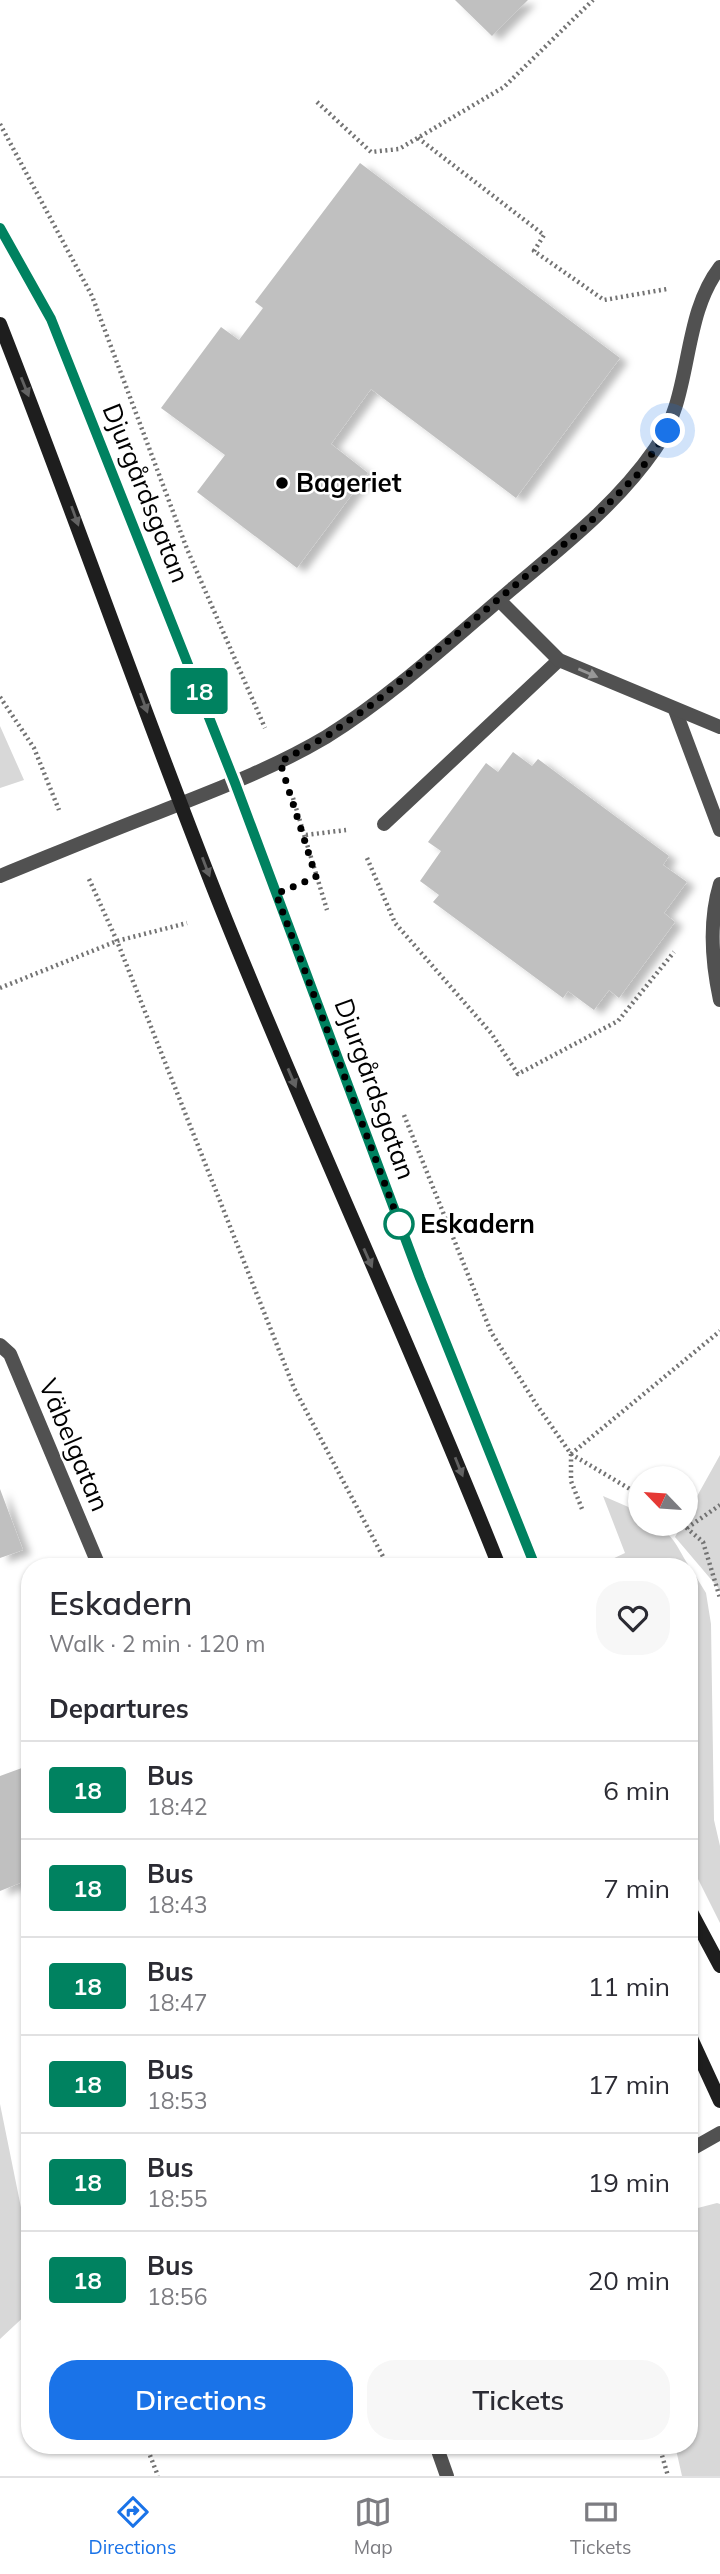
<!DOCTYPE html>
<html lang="en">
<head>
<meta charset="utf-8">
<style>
  :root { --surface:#fff; --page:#f7f7f7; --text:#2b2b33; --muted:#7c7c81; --line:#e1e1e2; --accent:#1a73e8 }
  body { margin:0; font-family:Mulish,sans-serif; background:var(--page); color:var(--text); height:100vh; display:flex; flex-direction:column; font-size:26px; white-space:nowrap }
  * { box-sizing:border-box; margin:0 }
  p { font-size:23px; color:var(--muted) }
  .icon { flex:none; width:38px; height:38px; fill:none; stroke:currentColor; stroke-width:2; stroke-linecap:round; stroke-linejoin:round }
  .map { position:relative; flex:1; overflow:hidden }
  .drawer { position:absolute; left:21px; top:1558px; width:677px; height:896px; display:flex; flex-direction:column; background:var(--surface); border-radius:28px; box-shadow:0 2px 5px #0004 }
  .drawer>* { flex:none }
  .badge { padding:0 14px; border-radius:5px; font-size:24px; line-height:46px }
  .needle { width:46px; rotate:295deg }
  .tools { position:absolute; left:628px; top:1466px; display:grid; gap:14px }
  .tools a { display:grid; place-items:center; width:70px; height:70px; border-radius:50%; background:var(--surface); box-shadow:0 2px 5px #0004; font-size:35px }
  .you { position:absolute; width:35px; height:35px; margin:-18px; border:5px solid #fff; border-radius:50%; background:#1a73e8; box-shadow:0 0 0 10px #1a73e833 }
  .map>.badge { position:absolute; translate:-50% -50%; box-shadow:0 0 0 4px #fff }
  h2 { padding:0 28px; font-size:26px; line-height:63px }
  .round { display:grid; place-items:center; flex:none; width:74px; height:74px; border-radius:28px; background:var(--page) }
  .overview { display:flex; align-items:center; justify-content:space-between; height:119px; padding:0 28px }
  h1 { font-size:33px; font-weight:600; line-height:52px }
  .primary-button { display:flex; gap:14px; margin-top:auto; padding:14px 28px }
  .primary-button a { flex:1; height:80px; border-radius:28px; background:var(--accent); color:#fff; font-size:28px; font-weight:600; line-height:80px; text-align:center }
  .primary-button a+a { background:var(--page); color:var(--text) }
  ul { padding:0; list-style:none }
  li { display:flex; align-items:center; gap:21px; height:98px; padding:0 28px; border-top:2px solid var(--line) }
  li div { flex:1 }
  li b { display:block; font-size:26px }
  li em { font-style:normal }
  li .badge { min-width:77px; font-weight:700; text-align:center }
  .tabs { display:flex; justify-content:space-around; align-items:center; height:98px; border-top:2px solid var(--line); background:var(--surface); font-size:19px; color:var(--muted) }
  .tabs a { display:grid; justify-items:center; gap:4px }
  .tabs .on { color:var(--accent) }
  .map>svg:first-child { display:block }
  .green { fill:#d8d8d8 }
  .building { fill:#c0c0c0; filter:url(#shadow) }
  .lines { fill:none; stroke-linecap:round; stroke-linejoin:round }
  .path { stroke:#737373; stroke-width:4.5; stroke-dasharray:2 3.5; stroke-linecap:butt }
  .lane { stroke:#515151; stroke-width:14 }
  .street { stroke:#515151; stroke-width:14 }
  .secondary { stroke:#1e1e1e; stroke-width:14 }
  .oneway { fill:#626262 }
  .oneway2 { fill:#979797 }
  .line-casing { stroke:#fff; stroke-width:16 }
  .line { stroke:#008260; stroke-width:10 }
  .walk { stroke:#000; stroke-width:7; stroke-dasharray:0 12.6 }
  .poi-dot { fill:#000; stroke:#fff; stroke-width:2.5 }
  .stop-dot { fill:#fff; stroke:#008260; stroke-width:3.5 }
  .labels { text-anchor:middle; stroke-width:5; stroke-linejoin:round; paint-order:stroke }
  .poi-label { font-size:26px; font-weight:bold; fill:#000; stroke:#fff; text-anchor:start }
  .street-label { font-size:26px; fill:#000; stroke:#fff }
  .stop-label { font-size:26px; font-weight:bold; fill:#000; stroke:#fff; text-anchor:start }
</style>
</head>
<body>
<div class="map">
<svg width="720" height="2476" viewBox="0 0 720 2476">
  <defs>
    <filter id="shadow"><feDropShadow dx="8" dy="4.5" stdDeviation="3.5" flood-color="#0004"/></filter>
  </defs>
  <rect width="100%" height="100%" fill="#fff"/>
  <path class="green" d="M0,726L24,780L0,788Z
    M720,1455V1590L675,1537L682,1524H686V1516Z
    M603,1496L640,1512V1524C670,1524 675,1544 689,1566H613L610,1560L625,1553Z
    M690,1567L706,1593L711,1624L714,1820L720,1846V1923L690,1863Z
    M0,2104L30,2252V2311L0,2339Z
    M717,2203L720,2204V2476H682L675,2445H690V2210Z"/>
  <path class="building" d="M455,0H528L492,36Z
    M360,163L620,358L516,498L371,389L331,444L368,473L297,568L197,492L225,455L161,408L221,327L239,340L263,308L255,302Z
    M513,752L532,766L538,759L669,856L663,865L687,882L664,913L675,922L619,998L609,990L594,1010L568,991L563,998L433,902L439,895L420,881L441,851L428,842L486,763L498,772Z
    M0,1489L23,1550L0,1558Z
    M30,1765V1879L0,1891V1776Z"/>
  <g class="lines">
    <path class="path" d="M317,102L371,152L399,149L504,87L593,0
      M0,124L92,296L187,549L265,728
      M418,138L544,235L534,251L604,300L667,289
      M0,697L34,748L59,810
      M293,798L327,910
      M306,835L346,830
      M367,858L395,923L491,1033L518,1074L618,1021L674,952
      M89,879L117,941L294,1388L388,1566
      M0,988L117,941L187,923
      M404,1115L491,1332L536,1404L571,1454L640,1495
      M571,1454L720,1331
      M571,1454V1481L582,1509
      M682,1524L703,1542L720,1598
      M687,1528L720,1505
      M146,2445L158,2476
      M659,2445L668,2476"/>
    <path class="lane" d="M675,710L720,830
      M384,824L559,660
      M720,884C709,920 712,963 720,1000"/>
    <path class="street" d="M499,600L559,660L720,727
      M0,876C52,855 104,833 157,813C215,790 272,769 326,737C392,696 453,639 512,589C563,546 617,504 655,449C694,395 680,319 720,267
      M0,1345L10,1354L99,1566
      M690,2150L720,2133
      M436,2445L447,2476"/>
    <path class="secondary" d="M0,228L51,319L235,783L420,1278L535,1566
      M0,324C77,520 146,720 224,915C312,1134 412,1347 499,1566
      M690,1910L720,1966
      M690,2036L720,2101"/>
  </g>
  <defs><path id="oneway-solid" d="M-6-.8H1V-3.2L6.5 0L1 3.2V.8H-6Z" transform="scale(1.75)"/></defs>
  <g class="oneway">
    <use href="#oneway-solid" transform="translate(25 387) rotate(68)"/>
    <use href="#oneway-solid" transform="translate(75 516) rotate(70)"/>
    <use href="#oneway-solid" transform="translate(144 703) rotate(70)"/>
    <use href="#oneway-solid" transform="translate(206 867) rotate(69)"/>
    <use href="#oneway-solid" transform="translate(292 1078) rotate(67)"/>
    <use href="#oneway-solid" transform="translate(368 1258) rotate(66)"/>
    <use href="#oneway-solid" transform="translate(459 1467) rotate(68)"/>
  </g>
  <use class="oneway2" href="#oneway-solid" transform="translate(588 673) rotate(23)"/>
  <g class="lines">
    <g class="line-casing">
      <path id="line" d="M0,228L51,319L235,783L420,1278L535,1566"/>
    </g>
    <use href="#line" class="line"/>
    <path class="walk" d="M399,1224L401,1227L276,894L316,877L280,762L327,736L374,703L586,526L637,475L668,431"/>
  </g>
  <circle class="poi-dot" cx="282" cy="483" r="7"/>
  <circle class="stop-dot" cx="399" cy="1224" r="14"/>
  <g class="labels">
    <g class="poi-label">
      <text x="296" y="492">Bageriet</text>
    </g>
    <g class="street-label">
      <text transform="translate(146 493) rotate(68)" y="9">Djurgårdsgatan</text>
      <text transform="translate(375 1089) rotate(70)" y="9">Djurgårdsgatan</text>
      <text transform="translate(74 1445) rotate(67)" y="9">Väbelgatan</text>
    </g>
    <g class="stop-label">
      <text x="420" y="1233">Eskadern</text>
    </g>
  </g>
</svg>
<div class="tools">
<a><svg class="needle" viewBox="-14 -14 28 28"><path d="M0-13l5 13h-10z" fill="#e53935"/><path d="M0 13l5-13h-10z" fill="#7c7c81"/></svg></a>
</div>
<div class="you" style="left:668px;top:431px"></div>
<b class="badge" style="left:199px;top:691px;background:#008260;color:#fff">18</b>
<section class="drawer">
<div class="overview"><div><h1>Eskadern</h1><p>Walk · 2 min · 120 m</p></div><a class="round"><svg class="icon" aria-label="heart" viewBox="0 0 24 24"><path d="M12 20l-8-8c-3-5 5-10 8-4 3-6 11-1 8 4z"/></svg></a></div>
<h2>Departures</h2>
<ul>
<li><span class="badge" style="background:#008260;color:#fff">18</span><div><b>Bus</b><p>18:42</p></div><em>6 min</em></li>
<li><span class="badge" style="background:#008260;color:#fff">18</span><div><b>Bus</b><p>18:43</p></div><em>7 min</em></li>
<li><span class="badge" style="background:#008260;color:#fff">18</span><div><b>Bus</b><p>18:47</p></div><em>11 min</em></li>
<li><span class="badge" style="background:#008260;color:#fff">18</span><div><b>Bus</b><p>18:53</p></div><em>17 min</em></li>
<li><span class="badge" style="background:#008260;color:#fff">18</span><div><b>Bus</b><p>18:55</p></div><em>19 min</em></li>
<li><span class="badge" style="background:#008260;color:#fff">18</span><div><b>Bus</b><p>18:56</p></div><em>20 min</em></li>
</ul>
<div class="primary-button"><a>Directions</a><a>Tickets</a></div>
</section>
</div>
<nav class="tabs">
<a class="on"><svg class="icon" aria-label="directions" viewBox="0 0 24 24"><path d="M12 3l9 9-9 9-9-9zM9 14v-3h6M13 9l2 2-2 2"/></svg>Directions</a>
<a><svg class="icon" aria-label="map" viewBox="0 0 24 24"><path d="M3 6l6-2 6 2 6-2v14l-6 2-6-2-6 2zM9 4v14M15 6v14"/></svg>Map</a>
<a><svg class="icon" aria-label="tickets" viewBox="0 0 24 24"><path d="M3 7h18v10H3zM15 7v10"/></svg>Tickets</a>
</nav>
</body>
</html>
